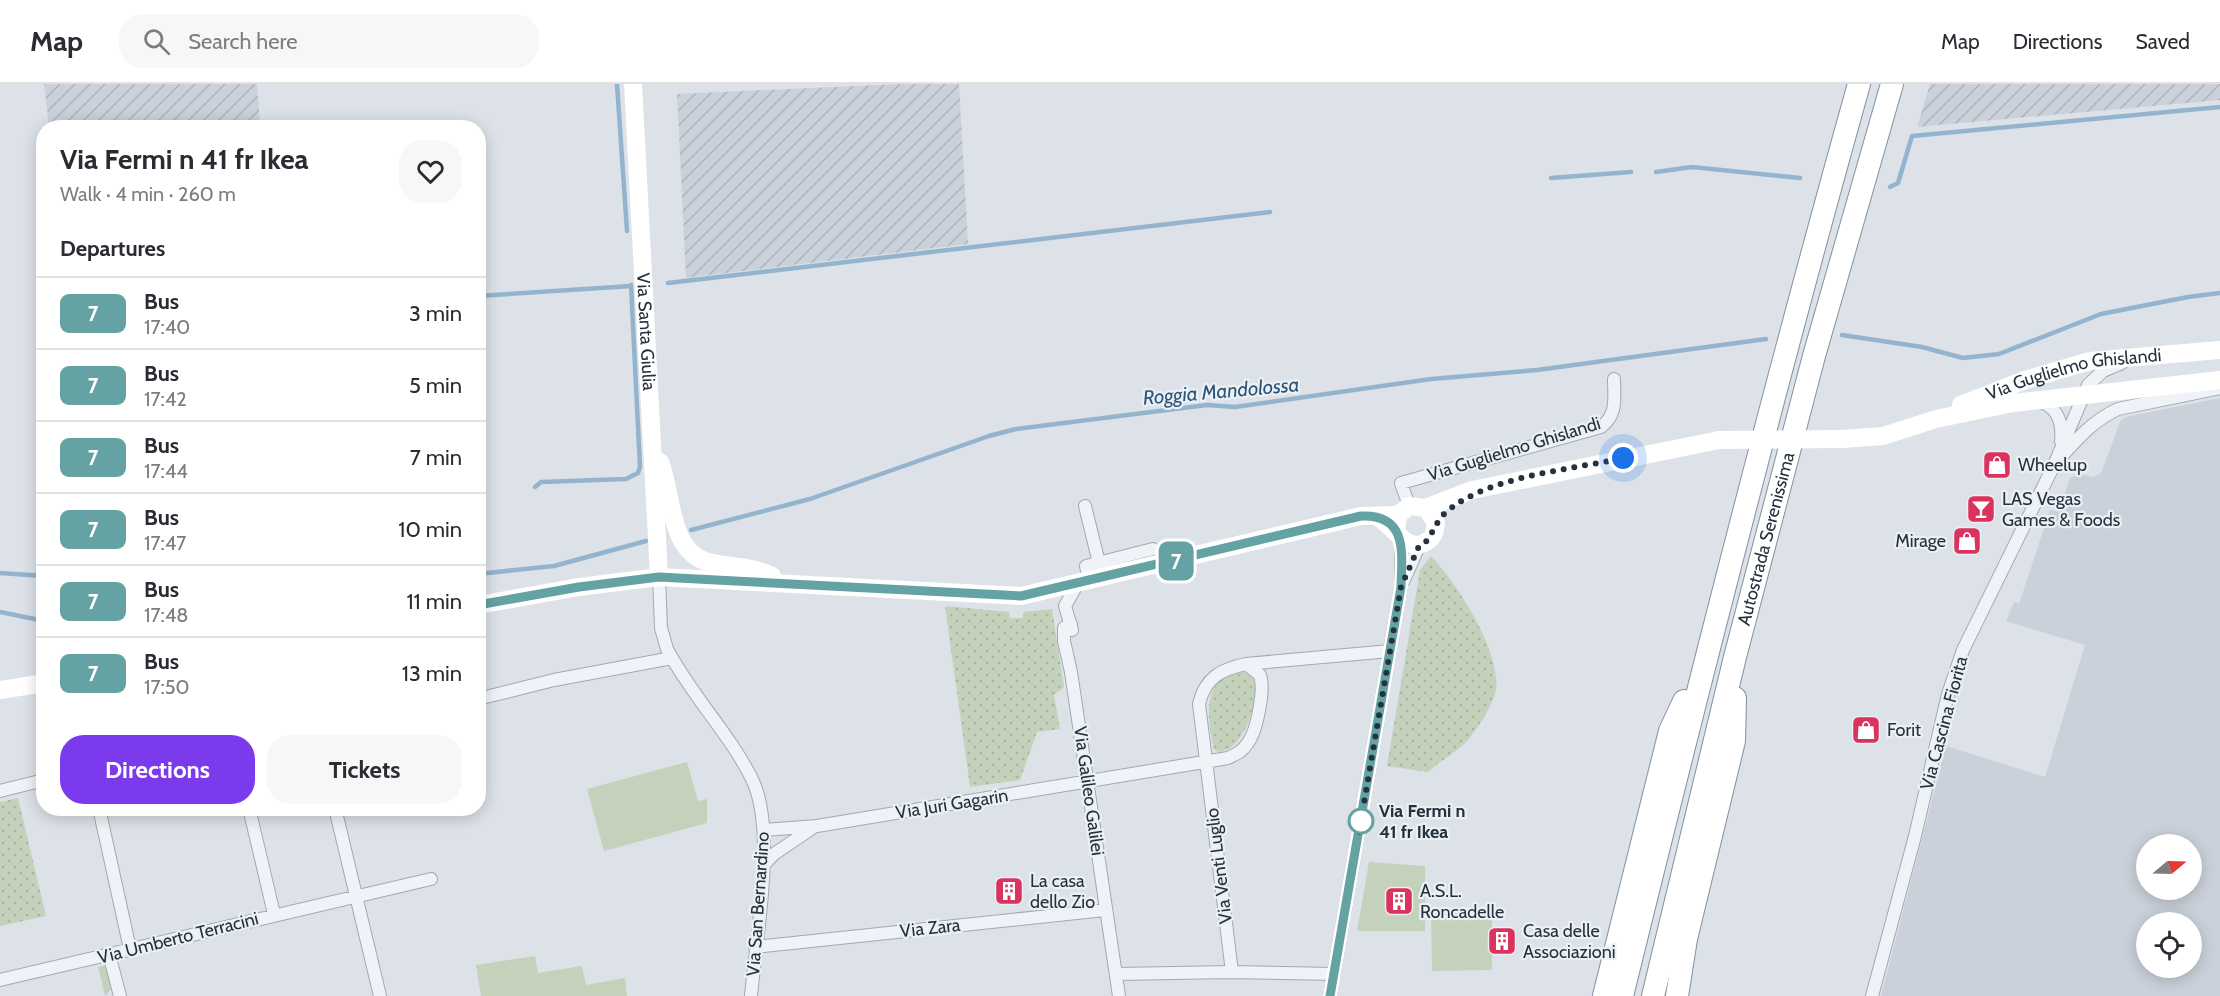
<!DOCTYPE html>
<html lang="en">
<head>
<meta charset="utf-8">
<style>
  :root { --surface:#fff; --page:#f7f7f7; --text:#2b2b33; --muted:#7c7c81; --line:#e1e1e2; --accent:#7c3aed }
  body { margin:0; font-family:Cabin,sans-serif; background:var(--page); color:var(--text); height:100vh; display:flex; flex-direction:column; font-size:22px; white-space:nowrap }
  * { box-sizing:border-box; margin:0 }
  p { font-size:20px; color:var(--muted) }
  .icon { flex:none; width:33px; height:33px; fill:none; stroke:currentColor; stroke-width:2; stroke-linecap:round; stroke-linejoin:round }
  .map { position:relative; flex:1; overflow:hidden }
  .details { position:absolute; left:36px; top:36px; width:450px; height:696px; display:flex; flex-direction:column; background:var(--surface); border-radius:24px; box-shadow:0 3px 15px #0003 }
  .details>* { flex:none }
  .badge { padding:0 12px; border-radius:9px; font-size:21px; line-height:39px }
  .needle { width:39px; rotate:71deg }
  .tools { position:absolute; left:2136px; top:750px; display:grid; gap:12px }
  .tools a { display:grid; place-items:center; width:66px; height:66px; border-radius:50%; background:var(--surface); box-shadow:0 3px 15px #0003; font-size:30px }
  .you { position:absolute; width:30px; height:30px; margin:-15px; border:4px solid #fff; border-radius:50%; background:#1a73e8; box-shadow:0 0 0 9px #1a73e833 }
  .map>.badge { position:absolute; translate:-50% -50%; box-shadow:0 0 0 3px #fff }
  h2 { padding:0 24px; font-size:22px; line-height:54px }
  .round { display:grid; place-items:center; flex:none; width:63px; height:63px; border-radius:24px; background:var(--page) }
  .headline { display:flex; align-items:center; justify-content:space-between; height:102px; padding:0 24px }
  h1 { font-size:28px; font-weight:700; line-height:45px }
  .action { display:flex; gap:12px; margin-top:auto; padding:12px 24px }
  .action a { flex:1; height:69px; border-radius:24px; background:var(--accent); color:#fff; font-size:24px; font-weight:700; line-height:69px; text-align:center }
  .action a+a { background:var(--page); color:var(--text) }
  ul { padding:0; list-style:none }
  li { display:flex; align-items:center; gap:18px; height:72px; padding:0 24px; border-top:2px solid var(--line) }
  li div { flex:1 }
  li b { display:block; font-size:22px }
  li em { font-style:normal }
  li .badge { min-width:66px; font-weight:700; text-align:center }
  header { display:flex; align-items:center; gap:36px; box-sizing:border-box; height:84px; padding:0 30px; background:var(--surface); border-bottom:2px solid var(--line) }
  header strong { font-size:28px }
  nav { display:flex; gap:33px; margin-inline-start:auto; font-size:21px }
  .search { width:420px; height:54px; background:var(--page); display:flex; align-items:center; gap:15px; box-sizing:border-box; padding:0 21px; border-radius:24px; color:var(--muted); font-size:22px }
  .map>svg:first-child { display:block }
  .built { fill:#cad1da; fill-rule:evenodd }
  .industrial { fill:url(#industrial-furrows) }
  .grass { fill:#c4d2bc }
  .park { fill:url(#park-dots) }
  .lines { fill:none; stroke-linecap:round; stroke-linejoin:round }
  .stream { stroke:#93b4cc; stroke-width:4.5 }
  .street-casing { stroke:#a1a9b2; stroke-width:14 }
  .highway-casing { stroke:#8290a0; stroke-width:24 }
  .street { stroke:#eff2f6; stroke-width:12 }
  .secondary { stroke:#fff; stroke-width:18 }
  .highway { stroke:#fff; stroke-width:22 }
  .secondary-bridge { stroke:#fff; stroke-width:18 }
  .line-casing { stroke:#fff; stroke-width:14 }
  .line { stroke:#65a2a3; stroke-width:9 }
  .walk { stroke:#24313f; stroke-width:6; stroke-dasharray:0 10.8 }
  .stop-dot { fill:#fff; stroke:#65a2a3; stroke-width:3 }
  .labels { text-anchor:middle; stroke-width:4.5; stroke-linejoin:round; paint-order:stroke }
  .street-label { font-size:18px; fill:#24313f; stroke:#ebf0f5 }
  .poi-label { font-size:18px; fill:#24313f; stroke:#ebf0f5; text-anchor:start }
  .stop-label { font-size:18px; font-weight:bold; fill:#24313f; stroke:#ebf0f5; text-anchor:start }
  .water-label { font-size:20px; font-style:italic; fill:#2b5477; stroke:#ebf0f5 }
</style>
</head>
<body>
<header>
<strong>Map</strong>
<div class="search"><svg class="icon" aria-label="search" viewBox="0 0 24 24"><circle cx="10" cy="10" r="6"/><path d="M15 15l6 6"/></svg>Search here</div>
<nav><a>Map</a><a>Directions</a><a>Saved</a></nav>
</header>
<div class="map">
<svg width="2220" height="912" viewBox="0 0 2220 912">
  <defs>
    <pattern id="industrial-furrows" width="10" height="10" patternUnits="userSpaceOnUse" patternTransform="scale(1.5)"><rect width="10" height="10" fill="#cad1da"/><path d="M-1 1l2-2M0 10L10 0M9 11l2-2" fill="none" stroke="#adb4bc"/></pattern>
    <pattern id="park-dots" width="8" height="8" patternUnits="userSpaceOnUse" patternTransform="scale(1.5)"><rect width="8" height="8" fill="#c4d2bc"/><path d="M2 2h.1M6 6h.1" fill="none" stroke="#a8b5a3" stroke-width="1.8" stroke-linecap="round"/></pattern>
  </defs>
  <rect width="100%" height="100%" fill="#dce2e8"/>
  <path class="built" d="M2220,314V912H1881L1946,662L2045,693L2085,561L2006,537L2014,518L2019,520L2050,426L2059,428L2070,394L2079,390L2093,393L2101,389L2121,336L2126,333ZM2146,760H2192V806H2146ZM2146,838H2192V884H2146Z"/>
  <path class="industrial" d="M44,0H257L260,43H49Z
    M901,0H959L968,160L686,194L677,10Z
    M1930,0H2220V16L1917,43Z"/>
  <path class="grass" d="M687,678L698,717L707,715V739L604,767L587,705Z
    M1369,778L1425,782V847H1357Z
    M1431,828H1492V886L1432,887Z
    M535,872L538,889L582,882L586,901L625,894L627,912H481L476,881Z
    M109,880L114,902L105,912L98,883Z"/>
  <path class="park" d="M1431,472C1456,498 1501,567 1496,605C1493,622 1478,644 1467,657C1456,669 1440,677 1428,688L1387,682L1420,486Z
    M945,522L1009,528L1010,534H1023L1024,528L1052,525L1064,603L1054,611L1060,645L1037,648L1020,696L970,703Z
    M1247,587L1255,591C1259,614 1246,665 1219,668L1214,666C1206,631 1201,591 1247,587Z
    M18,714L46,832L0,842V718Z"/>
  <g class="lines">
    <path class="stream" d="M617,0L627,147
      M1656,88L1692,83L1800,94
      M1551,94L1631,88
      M1890,103L1898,99L1912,52L2220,23
      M668,199L1270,128
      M478,212L631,202
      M1842,251L1922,263L1963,274L1999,270L2101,230L2188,213L2220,209
      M535,403L541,398L626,395L638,389L640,383L631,201
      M691,446L810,415L989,352L1016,345L1207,321L1235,323L1431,295L1537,286L1766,255
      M0,489L44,492
      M478,490L554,482L646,457
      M0,528L44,537"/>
    <g class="street-casing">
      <path id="street" d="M2038,317C2057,322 2063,338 2061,357
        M2061,373C2078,354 2094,336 2118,325L2220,304
        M1085,422L1099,479
        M1409,422L1401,399L1601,343C1618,330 1614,314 1614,295
        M659,493L661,544L667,565C691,611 729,649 752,695C777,746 756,854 751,912
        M1404,496L1419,462
        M1089,497L1086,482L1153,465
        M1071,540L1064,544V557L1071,588L1119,912
        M1072,546L1065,522L1078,499
        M478,615L554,596L672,574
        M0,707L44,696
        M99,724L130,865
        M249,724L274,830
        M335,724L380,912
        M764,746L817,742L1228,674C1236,670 1242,668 1247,660C1257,648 1265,605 1260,591L1246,580
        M763,782L774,770L814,743
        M755,863L1105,826
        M109,870L120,912
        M1232,888L1199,620C1205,594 1221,585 1246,580L1390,567
        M1116,890L1232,888L1334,890
        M0,896L431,795
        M1330,912L1401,503V456
        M1872,912L1915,752L1948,610L1963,566L2054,381L2088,301L2103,287L2122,279"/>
    </g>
    <g class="highway-casing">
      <g id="highway">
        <path d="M1604,912L1670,647L1684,617"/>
        <path d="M1622,912C1697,607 1774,303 1859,0"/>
        <path id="s3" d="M1653,912L1735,573L1814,272L1892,0"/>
        <path d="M1677,912L1686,855L1734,657L1735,614"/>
      </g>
    </g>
    <use href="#street" class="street"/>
    <g class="secondary">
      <path id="s1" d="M633,0L659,493"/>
      <path id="s2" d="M1961,321L2025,296L2090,277L2220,266"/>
      <path d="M1842,355L1883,352L1936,335L2013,319L2220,296"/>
      <path d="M660,378C673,409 668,467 708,478C730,483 751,482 772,492"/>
      <path d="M1426,424L1472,406L1719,356"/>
      <path d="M1376,432C1393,440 1404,468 1424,459C1433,455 1435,449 1436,439L1426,424L1409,422L1398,431L1396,447"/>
      <path d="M478,521L579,503L659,493L1021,512L1361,432L1398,431"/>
      <path d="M0,606L44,599"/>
    </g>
    <use href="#highway" class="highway"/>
    <path class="secondary-bridge" d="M1719,356L1842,355"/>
  </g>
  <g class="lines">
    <g class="line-casing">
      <path id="line" d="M478,521L579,503L659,493L1021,512L1361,432C1408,430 1402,469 1401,503L1330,912"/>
    </g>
    <use href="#line" class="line"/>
    <path class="walk" d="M1361,737L1359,748L1401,503L1419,462C1433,455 1430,448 1438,438C1442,430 1451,424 1458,419C1506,390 1569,386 1623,374"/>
  </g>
  <defs>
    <g id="shop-square" transform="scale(1.5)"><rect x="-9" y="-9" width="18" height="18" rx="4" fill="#da335d" stroke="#ebf0f5"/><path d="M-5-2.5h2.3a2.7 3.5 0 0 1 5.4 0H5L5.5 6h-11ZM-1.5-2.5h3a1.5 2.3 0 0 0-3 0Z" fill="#fff"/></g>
    <g id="bar-square" transform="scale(1.5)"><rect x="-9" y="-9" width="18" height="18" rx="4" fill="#da335d" stroke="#ebf0f5"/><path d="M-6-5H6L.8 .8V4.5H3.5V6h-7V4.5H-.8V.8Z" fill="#fff"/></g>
    <g id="building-square" transform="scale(1.5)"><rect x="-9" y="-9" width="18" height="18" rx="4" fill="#da335d" stroke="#ebf0f5"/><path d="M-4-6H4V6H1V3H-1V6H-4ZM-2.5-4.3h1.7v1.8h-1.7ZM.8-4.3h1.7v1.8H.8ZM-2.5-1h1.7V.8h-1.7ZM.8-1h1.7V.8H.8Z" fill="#fff"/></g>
  </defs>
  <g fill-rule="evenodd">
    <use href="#shop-square" x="1997" y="381"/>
    <use href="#bar-square" x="1981" y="425"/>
    <use href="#shop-square" x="1967" y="457"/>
    <use href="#shop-square" x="1866" y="646"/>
    <use href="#building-square" x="1009" y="807"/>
    <use href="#building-square" x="1399" y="817"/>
    <use href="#building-square" x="1502" y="857"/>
  </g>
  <circle class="stop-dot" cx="1361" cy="737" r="12"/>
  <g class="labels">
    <g class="street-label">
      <text dy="6" stroke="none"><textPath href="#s1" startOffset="248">Via Santa Giulia</textPath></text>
      <text dy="6" stroke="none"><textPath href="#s2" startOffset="118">Via Guglielmo Ghislandi</textPath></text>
      <text transform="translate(1514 365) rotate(-17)" y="6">Via Guglielmo Ghislandi</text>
      <text dy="6" stroke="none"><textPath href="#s3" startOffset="471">Autostrada Serenissima</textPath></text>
      <text transform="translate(1944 639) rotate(-75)" y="6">Via Cascina Fiorita</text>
      <text transform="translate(1089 707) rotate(82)" y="6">Via Galileo Galilei</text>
      <text transform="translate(952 720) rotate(-9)" y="6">Via Juri Gagarin</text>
      <text transform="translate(1219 782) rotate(-97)" y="6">Via Venti Luglio</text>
      <text transform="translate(758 820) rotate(-86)" y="6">Via San Bernardino</text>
      <text transform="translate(930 844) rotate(-6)" y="6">Via Zara</text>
      <text transform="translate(178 854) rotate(-14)" y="6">Via Umberto Terracini</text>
    </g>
    <g class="poi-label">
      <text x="2018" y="387">Wheelup</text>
      <text x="2002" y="421">LAS Vegas<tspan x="2002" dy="21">Games &amp; Foods</tspan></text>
      <text x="1946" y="463" text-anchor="end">Mirage</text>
      <text x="1887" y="652">Forit</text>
      <text x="1030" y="803">La casa<tspan x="1030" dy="21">dello Zio</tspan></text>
      <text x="1420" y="813">A.S.L.<tspan x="1420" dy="21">Roncadelle</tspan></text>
      <text x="1523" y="853">Casa delle<tspan x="1523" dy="21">Associazioni</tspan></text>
    </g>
    <g class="stop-label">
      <text x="1379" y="733">Via Fermi n<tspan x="1379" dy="21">41 fr Ikea</tspan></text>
    </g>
    <g class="water-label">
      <text transform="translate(1221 307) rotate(-5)" y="7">Roggia Mandolossa</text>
    </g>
  </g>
</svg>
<div class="tools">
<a><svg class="needle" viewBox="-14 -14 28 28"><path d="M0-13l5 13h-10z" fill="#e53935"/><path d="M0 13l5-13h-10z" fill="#7c7c81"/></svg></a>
<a><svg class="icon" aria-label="locate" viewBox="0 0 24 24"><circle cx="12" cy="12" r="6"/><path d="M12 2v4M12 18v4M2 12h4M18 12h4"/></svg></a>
</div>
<div class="you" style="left:1623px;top:374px"></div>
<b class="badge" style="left:1176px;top:477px;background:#65a2a3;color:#fff">7</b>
<section class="details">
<div class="headline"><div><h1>Via Fermi n 41 fr Ikea</h1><p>Walk · 4 min · 260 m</p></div><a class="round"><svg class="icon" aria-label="heart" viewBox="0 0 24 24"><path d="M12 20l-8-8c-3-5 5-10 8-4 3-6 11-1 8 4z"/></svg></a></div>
<h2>Departures</h2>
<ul>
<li><span class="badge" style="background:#65a2a3;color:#fff">7</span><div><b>Bus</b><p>17:40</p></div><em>3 min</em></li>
<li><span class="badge" style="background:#65a2a3;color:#fff">7</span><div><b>Bus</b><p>17:42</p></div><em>5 min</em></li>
<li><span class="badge" style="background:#65a2a3;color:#fff">7</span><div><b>Bus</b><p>17:44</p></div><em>7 min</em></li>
<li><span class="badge" style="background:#65a2a3;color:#fff">7</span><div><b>Bus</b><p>17:47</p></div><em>10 min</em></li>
<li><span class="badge" style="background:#65a2a3;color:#fff">7</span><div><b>Bus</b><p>17:48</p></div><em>11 min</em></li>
<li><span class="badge" style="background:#65a2a3;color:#fff">7</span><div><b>Bus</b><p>17:50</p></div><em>13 min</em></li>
</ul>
<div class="action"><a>Directions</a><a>Tickets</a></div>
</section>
</div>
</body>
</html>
